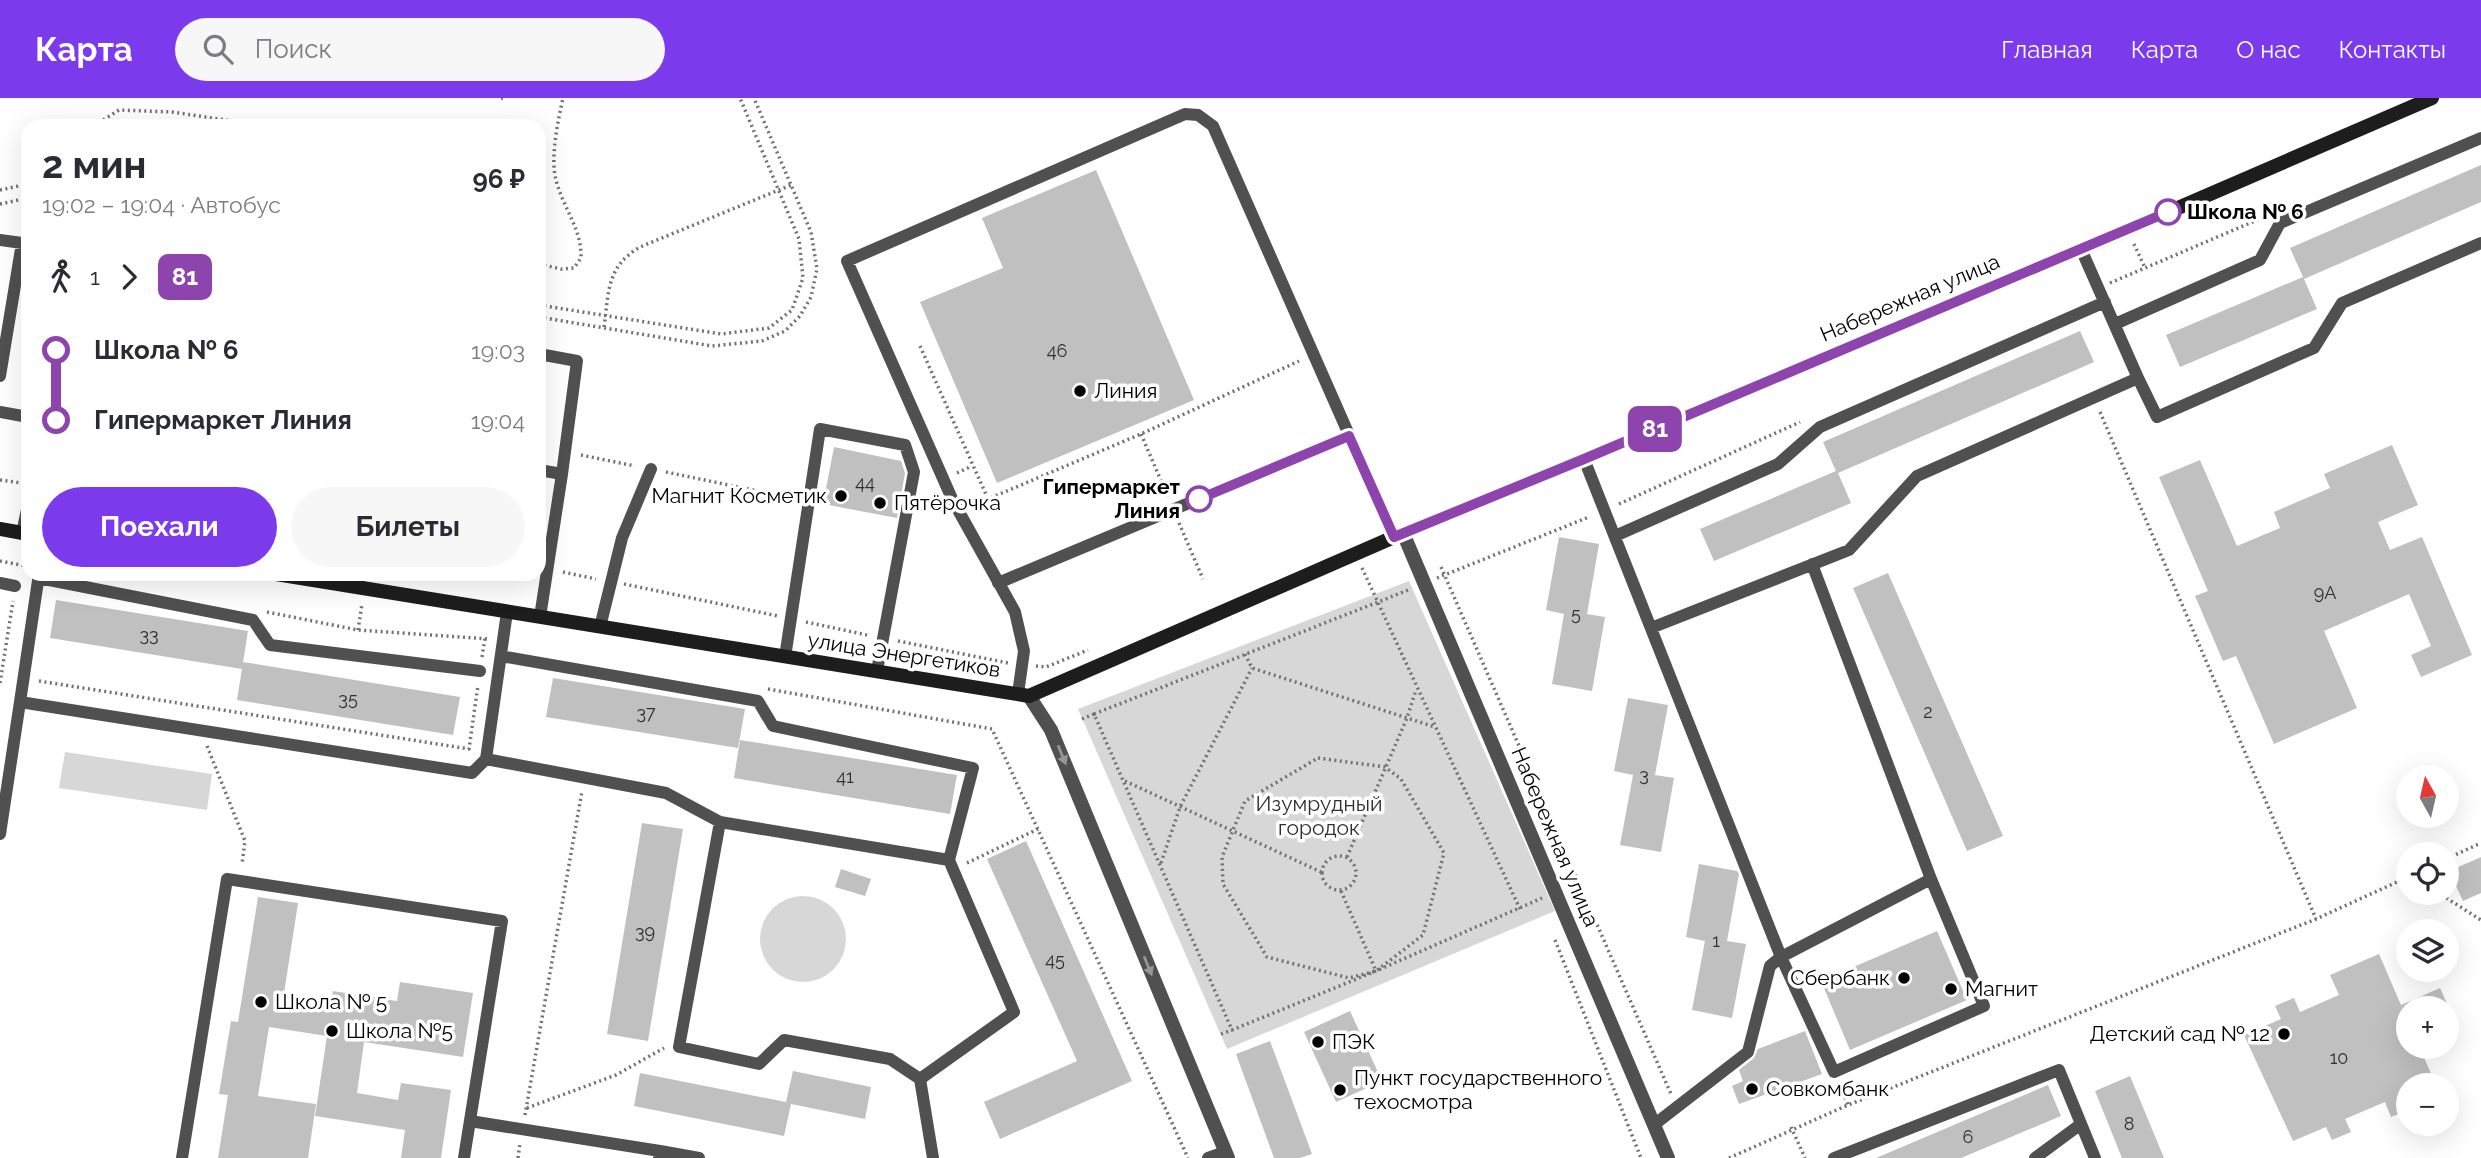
<!DOCTYPE html>
<html lang="ru">
<head>
<meta charset="utf-8">
<style>
  :root { --surface:#fff; --page:#f7f7f7; --text:#2b2b33; --muted:#7c7c81; --accent:#7c3aed }
  body { margin:0; font-family:Raleway,sans-serif; background:var(--page); color:var(--text); height:100vh; display:flex; flex-direction:column; font-size:26px; white-space:nowrap }
  * { box-sizing:border-box; margin:0 }
  p { font-size:23px; color:var(--muted) }
  .icon { flex:none; width:38px; height:38px; fill:none; stroke:currentColor; stroke-width:2; stroke-linecap:round; stroke-linejoin:round }
  .map { position:relative; flex:1; overflow:hidden }
  .side { position:absolute; left:21px; top:21px; width:525px; height:462px; display:flex; flex-direction:column; background:var(--surface); border-radius:21px; box-shadow:0 7px 28px #0002 }
  .side>* { flex:none }
  .badge { padding:0 14px; border-radius:10px; font-size:24px; line-height:46px }
  .needle { width:46px; rotate:352deg }
  .buttons { position:absolute; left:2396px; top:667px; display:grid; gap:14px }
  .buttons a { display:grid; place-items:center; width:63px; height:63px; border-radius:50%; background:var(--surface); box-shadow:0 7px 28px #0002; font-size:35px }
  .map>.badge { position:absolute; translate:-50% -50%; box-shadow:0 0 0 4px #fff }
  .legs { display:flex; align-items:center; gap:10px; height:77px; padding:0 21px; font-size:23px }
  .legs p { margin-inline-start:auto }
  .summary { display:flex; align-items:center; justify-content:space-between; height:119px; padding:0 21px }
  h1 { font-size:38px; font-weight:700; line-height:52px }
  .action { display:flex; gap:14px; margin-top:auto; padding:14px 21px }
  .action a { flex:1; height:80px; border-radius:42px; background:var(--accent); color:#fff; font-size:28px; font-weight:700; line-height:80px; text-align:center }
  .action a+a { background:var(--page); color:var(--text) }
  ul { padding:0 21px; list-style:none }
  li { display:flex; align-items:center; gap:24px; height:70px; font-size:26px }
  li i { display:grid; place-items:center; width:10px; height:100%; margin:0 9px; background:currentColor }
  li i::after { content:''; width:18px; height:18px; margin:-9px; border:5px solid; border-radius:50%; background:var(--surface) }
  li p { margin-inline-start:auto }
  li:first-child i { background:linear-gradient(#0000 50%,currentColor 0) }
  li:last-child i { background:linear-gradient(currentColor 50%,#0000 0) }
  header { display:flex; align-items:center; gap:42px; box-sizing:border-box; height:98px; padding:0 35px; background:var(--accent); color:#fff }
  header strong { font-size:33px }
  nav { display:flex; gap:38px; margin-inline-start:auto; font-size:24px }
  .search { width:490px; height:63px; background:var(--page); display:flex; align-items:center; gap:18px; box-sizing:border-box; padding:0 24px; border-radius:38px; color:var(--muted); font-size:26px }
  .map>svg:first-child { display:block }
  .green { fill:#d7d7d7 }
  .building { fill:#c0c0c0 }
  .lines { fill:none; stroke-linecap:round; stroke-linejoin:round }
  .path { stroke:#727272; stroke-width:3.5; stroke-dasharray:2 3.5; stroke-linecap:butt }
  .service { stroke:#505050; stroke-width:12 }
  .minor { stroke:#505050; stroke-width:14 }
  .tertiary { stroke:#505050; stroke-width:14 }
  .secondary { stroke:#1d1d1d; stroke-width:14 }
  .oneway { fill:#969696 }
  .line-1-casing { stroke:#fff; stroke-width:16 }
  .line-1 { stroke:#8e44ad; stroke-width:10 }
  .stop-1-dot { fill:#fff; stroke:#8e44ad; stroke-width:3.5 }
  .poi-dot { fill:#000; stroke:#fff; stroke-width:2.5 }
  .labels { text-anchor:middle; stroke-width:7; stroke-linejoin:round; paint-order:stroke }
  .number-label { font-size:18px; fill:#303030 }
  .stop-label { font-size:21px; font-weight:bold; fill:#000; stroke:#fff; text-anchor:start }
  .street-label { font-size:21px; fill:#000; stroke:#fff }
  .poi-label { font-size:21px; fill:#000; stroke:#fff; text-anchor:start }
  .park-label { font-size:21px; fill:#2e2e2e; stroke:#fff }
</style>
</head>
<body>
<header>
<strong>Карта</strong>
<div class="search"><svg class="icon" aria-label="search" viewBox="0 0 24 24"><circle cx="10" cy="10" r="6"/><path d="M15 15l6 6"/></svg>Поиск</div>
<nav><a>Главная</a><a>Карта</a><a>О нас</a><a>Контакты</a></nav>
</header>
<div class="map">
<svg width="2481" height="1060" viewBox="0 0 2481 1060">
  <rect width="100%" height="100%" fill="#fff"/>
  <path class="green" d="M1409,483L1555,813L1227,951L1078,611Z
    M65,654L212,676L207,712L59,690Z
    M760 841a43 43 0 1 1 86 0a43 43 0 1 1-86 0Z"/>
  <path class="building" d="M2481,67V104L2304,181L2317,211L2180,269L2166,237L2303,179L2290,150Z
    M1096,72L1194,302L997,385L920,204L1003,170L982,120Z
    M2080,233L2094,264L1838,375L1851,405L1714,463L1700,431L1836,373L1823,344Z
    M2392,347L2418,407L2378,424L2390,452L2422,439L2472,557L2421,579L2411,557L2431,548L2409,496L2324,533L2357,610L2274,646L2236,558L2223,563L2195,498L2208,493L2159,379L2200,362L2237,448L2280,430L2274,414L2330,390L2324,376Z
    M834,349L901,363L905,375L897,420L823,406Z
    M1559,439L1599,446L1587,516L1605,519L1592,593L1552,586L1564,516L1546,512Z
    M1888,475L2003,738L1967,753L1853,490Z
    M56,502L248,533L242,571L50,540Z
    M243,564L460,599L453,637L237,602Z
    M553,580L745,611L738,650L546,619Z
    M1628,600L1668,607L1655,677L1674,680L1661,754L1620,747L1633,677L1614,673Z
    M740,642L957,677L950,716L734,680Z
    M642,725L683,731L648,943L607,936Z
    M1026,743L1132,983L1000,1041L984,1004L1077,963L987,761Z
    M2481,759V795L2463,803L2449,773Z
    M1699,766L1737,773L1739,776L1727,843L1746,846L1732,920L1692,912L1705,843L1686,839Z
    M841,771L871,781L865,798L835,789Z
    M258,799L298,805L283,902L330,910L333,893L397,903L400,884L473,895L463,959L364,944L357,995L398,1002L401,985L451,992L441,1060H401L405,1032L315,1018L327,938L269,929L258,998L316,1006L308,1060H218L228,997L219,996L231,923L238,924Z
    M1937,833L1967,902L1850,952L1821,883Z
    M2379,856L2401,907L2440,890L2449,910H2408V948H2419L2436,987H2408V1012L2391,1019L2385,1004L2345,1021L2351,1034L2332,1042L2326,1029L2293,1043L2244,937L2281,921L2275,908L2294,900L2300,914L2339,897L2330,877Z
    M1350,913L1382,983L1336,1004L1304,934Z
    M1805,933L1822,976L1739,1006L1732,988L1743,983L1739,972L1754,960L1758,951Z
    M1270,943L1312,1056L1300,1060H1274L1236,956Z
    M793,973L871,989L865,1021L791,1006L784,1038L634,1008L640,975L786,1004Z
    M2130,978L2164,1060H2122L2095,993Z
    M2048,987L2061,1018L1961,1060H1876Z"/>
  <g class="lines">
    <path class="path" d="M501,0H503
      M94,28L119,12L172,14L266,28
      M110,28L143,24L170,28
      M0,92L28,86
      M0,106L28,100
      M24,131L28,98
      M2134,146L2145,170
      M539,166L561,171L574,170L581,160C582,131 563,110 556,82C550,59 558,23 563,0
      M2110,185L2264,119
      M539,207L721,236L769,230L792,212L803,180L799,141L740,0
      M539,219L712,248L762,243L785,233L800,218L811,199L817,171L811,134L754,0
      M604,229C609,194 606,169 640,149L791,87
      M920,248L988,401L1141,336L1299,263
      M2100,314L2316,821
      M1141,336L1168,399
      M581,357L635,368
      M666,374L796,401
      M957,375L972,368
      M0,382L28,386
      M1619,406L1800,324
      M1179,425L1203,481
      M0,463L26,468
      M1441,469L1671,996
      M1362,470L1520,811
      M563,474L596,481
      M1437,480L1589,419
      M624,486L778,518
      M267,514L358,532L489,541
      M806,524L867,537
      M358,532L362,506
      M898,543L1008,565
      M1245,556L1252,570L1435,629
      M482,559L485,540
      M1036,568L1046,569L1088,552
      M39,583L469,651L478,587
      M0,585L13,503
      M768,591L992,631L1188,1060
      M1094,616L1411,491
      M1082,621L1094,616L1232,932L1376,873L1542,800
      M207,648L245,743L242,766
      M1318,660L1385,669L1401,681L1444,755L1423,837L1376,873L1349,880L1267,859L1223,786L1222,759L1245,703Z
      M1125,683L1321,774
      M1322 775a17 17 0 1 1 34 0a17 17 0 1 1-34 0Z
      M1347,759L1407,620L1416,592
      M2446,761L2481,745
      M967,765L1038,731
      M1161,765L1180,709L1252,570
      M1341,793L1376,873
      M2437,794L2481,822
      M1555,842L1641,1060
      M1221,936L1232,932
      M1841,989L1848,1007
      M527,1010L616,977L664,950
      M525,1017L582,693
      M1791,1029L1805,1060
      M518,1060L520,1045
      M1729,1060L1848,1007L2316,821L2408,779"/>
    <path class="service" d="M0,142L22,145L0,278
      M2115,226L2260,162L2280,125L2481,40
      M539,256L577,263L562,376
      M2138,280L2157,319L2314,250L2342,205L2481,145
      M0,314L28,319
      M1584,361L1781,859L1770,868L1748,954L1655,1026
      M539,372L562,376L540,519
      M22,435L28,407
      M1615,438L1778,366L1820,329L2105,204
      M1812,466L1931,781
      M39,476L20,604L472,675L486,661
      M39,480L253,522L270,547L480,573
      M0,485L15,488
      M998,485L1349,338
      M507,514L486,661L666,695L720,724L949,762L1014,914L920,981L933,1060
      M600,529L622,440L651,371
      M1651,530L1849,452L1917,378L2138,280L2081,151
      M501,558L758,603L773,628L973,670L949,762
      M785,559L820,331L905,347L914,374L877,573
      M1018,596L1024,553L1015,514L953,403L847,163L1185,16L1198,17L1213,28L1394,439
      M720,724L679,949L759,966L784,942L890,961L920,981
      M0,736L20,604
      M1931,781L1984,908L1834,974L1781,859Z
      M470,1023L660,1053
      M182,1060L227,781L502,823L464,1060
      M659,1060L660,1053L699,1060
      M1208,1060L1225,1054
      M1834,1060L2059,972L2095,1060
      M2035,1060L2081,1026"/>
    <path class="minor" d="M1403,435L1668,1060"/>
    <path class="tertiary" d="M1029,598L1051,632L1228,1060"/>
    <path class="secondary" d="M0,431L28,436
      M276,476L1029,598L1394,439L1584,361L2127,132L2432,0"/>
  </g>
  <defs><path id="oneway-solid" d="M-6-.8H1V-3.2L6.5 0L1 3.2V.8H-6Z" transform="scale(1.75)"/></defs>
  <g class="oneway">
    <use href="#oneway-solid" transform="translate(1062 657) rotate(68)"/>
    <use href="#oneway-solid" transform="translate(1148 868) rotate(68)"/>
  </g>
  <g class="lines">
    <g class="line-1-casing">
      <path id="line-1" d="M1199,401L1349,338L1394,439L1584,361L2168,114"/>
    </g>
    <use href="#line-1" class="line-1"/>
  </g>
  <g class="stop-1-dot">
    <circle cx="2168" cy="114" r="12"/>
    <circle cx="1199" cy="401" r="12"/>
  </g>
  <g class="poi-dot">
    <circle cx="1080" cy="293" r="7"/>
    <circle cx="841" cy="398" r="7"/>
    <circle cx="880" cy="405" r="7"/>
    <circle cx="1904" cy="880" r="7"/>
    <circle cx="1951" cy="891" r="7"/>
    <circle cx="261" cy="904" r="7"/>
    <circle cx="332" cy="933" r="7"/>
    <circle cx="2284" cy="936" r="7"/>
    <circle cx="1318" cy="944" r="7"/>
    <circle cx="1752" cy="991" r="7"/>
    <circle cx="1340" cy="992" r="7"/>
  </g>
  <g class="labels">
    <g class="number-label">
      <text x="1057" y="259">46</text>
      <text x="865" y="391">44</text>
      <text x="2325" y="501">9А</text>
      <text x="1576" y="522">5</text>
      <text x="149" y="543">33</text>
      <text x="348" y="607">35</text>
      <text x="1928" y="620">2</text>
      <text x="646" y="621">37</text>
      <text x="1644" y="683">3</text>
      <text x="845" y="685">41</text>
      <text x="645" y="840">39</text>
      <text x="1716" y="849">1</text>
      <text x="1055" y="868">45</text>
      <text x="2339" y="966">10</text>
      <text x="2129" y="1032">8</text>
      <text x="1968" y="1045">6</text>
    </g>
    <g class="stop-label">
      <text x="2187" y="121">Школа № 6</text>
      <text x="1180" y="396" text-anchor="end">Гипермаркет<tspan x="1180" dy="24">Линия</tspan></text>
    </g>
    <g class="street-label">
      <text transform="translate(1910 200) rotate(-23)" y="7">Набережная улица</text>
      <text transform="translate(904 557) rotate(9)" y="7">улица Энергетиков</text>
      <text transform="translate(1555 739) rotate(67)" y="7">Набережная улица</text>
    </g>
    <g class="poi-label">
      <text x="1094" y="300">Линия</text>
      <text x="827" y="405" text-anchor="end">Магнит Косметик</text>
      <text x="894" y="412">Пятёрочка</text>
      <text x="1890" y="887" text-anchor="end">Сбербанк</text>
      <text x="1965" y="898">Магнит</text>
      <text x="275" y="911">Школа № 5</text>
      <text x="346" y="940">Школа №5</text>
      <text x="2270" y="943" text-anchor="end">Детский сад № 12</text>
      <text x="1332" y="951">ПЭК</text>
      <text x="1354" y="987">Пункт государственного<tspan x="1354" dy="24">техосмотра</tspan></text>
      <text x="1766" y="998">Совкомбанк</text>
    </g>
    <g class="park-label">
      <text x="1319" y="713">Изумрудный<tspan x="1319" dy="24">городок</tspan></text>
    </g>
  </g>
</svg>
<div class="buttons">
<a><svg class="needle" viewBox="-14 -14 28 28"><path d="M0-13l5 13h-10z" fill="#e53935"/><path d="M0 13l5-13h-10z" fill="#7c7c81"/></svg></a>
<a><svg class="icon" aria-label="locate" viewBox="0 0 24 24"><circle cx="12" cy="12" r="6"/><path d="M12 2v4M12 18v4M2 12h4M18 12h4"/></svg></a>
<a><svg class="icon" aria-label="layers" viewBox="0 0 24 24"><path d="M12 4l9 5-9 5-9-5zM3 14l9 5 9-5"/></svg></a>
<a>+</a>
<a>−</a>
</div>
<b class="badge" style="left:1655px;top:331px;background:#8e44ad;color:#fff">81</b>
<section class="side">
<div class="summary"><div><h1>2 мин</h1><p>19:02 – 19:04 · Автобус</p></div><b>96 ₽</b></div>
<div class="legs"><svg class="icon" aria-label="walk" viewBox="0 0 24 24"><circle cx="13" cy="4" r="2"/><path d="M13 8l-2 6 4 7M11 14l-3 7M7 12l3-4h3l4 4"/></svg>1<svg class="icon" aria-label="forward" viewBox="0 0 24 24"><path d="M9 5l7 7-7 7"/></svg><b class="badge" style="background:#8e44ad;color:#fff">81</b></div>
<ul>
<li><i style="color:#8e44ad"></i><b>Школа № 6</b><p>19:03</p></li>
<li><i style="color:#8e44ad"></i><b>Гипермаркет Линия</b><p>19:04</p></li>
</ul>
<div class="action"><a>Поехали</a><a>Билеты</a></div>
</section>
</div>
</body>
</html>
